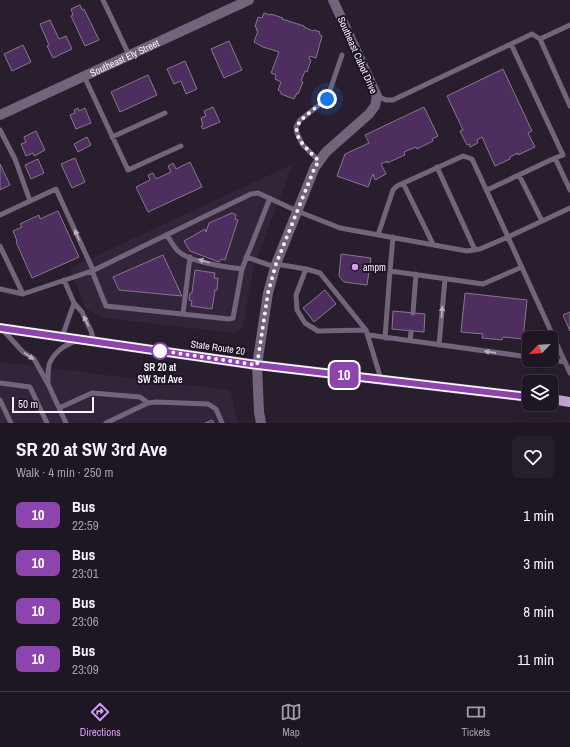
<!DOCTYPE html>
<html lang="en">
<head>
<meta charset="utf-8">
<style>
  :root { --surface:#1e1622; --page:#261f2a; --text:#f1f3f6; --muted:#a19fa5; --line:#3c3540; --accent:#d79bf8 }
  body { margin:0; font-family:"Archivo Narrow",sans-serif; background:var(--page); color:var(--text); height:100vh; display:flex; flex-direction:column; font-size:15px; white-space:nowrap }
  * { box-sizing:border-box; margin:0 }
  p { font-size:13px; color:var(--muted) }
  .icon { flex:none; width:22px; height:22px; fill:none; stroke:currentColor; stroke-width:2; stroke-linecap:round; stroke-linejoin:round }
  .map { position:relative; height:423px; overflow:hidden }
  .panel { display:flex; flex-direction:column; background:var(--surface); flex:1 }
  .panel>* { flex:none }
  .badge { padding:0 8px; border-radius:6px; font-size:14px; line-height:26px }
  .needle { width:26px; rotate:245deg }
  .buttons { position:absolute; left:522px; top:331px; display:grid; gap:8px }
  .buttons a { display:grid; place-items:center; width:36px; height:36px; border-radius:6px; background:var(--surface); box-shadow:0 4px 16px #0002,0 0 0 1px var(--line); font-size:20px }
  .scale { position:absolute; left:12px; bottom:10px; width:82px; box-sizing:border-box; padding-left:4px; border:2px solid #f6f0fa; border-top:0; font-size:11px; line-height:14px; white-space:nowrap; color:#f6f0fa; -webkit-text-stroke:3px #1e1523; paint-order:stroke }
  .you { position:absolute; width:20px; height:20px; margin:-10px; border:3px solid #fff; border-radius:50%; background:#1a73e8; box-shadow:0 0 0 6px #1a73e833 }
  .map>.badge { position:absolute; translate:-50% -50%; box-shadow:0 0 0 2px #fff }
  .round { display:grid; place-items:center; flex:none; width:42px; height:42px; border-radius:6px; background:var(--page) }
  .summary { display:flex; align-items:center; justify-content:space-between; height:68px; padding:0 16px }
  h1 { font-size:19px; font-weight:700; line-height:30px }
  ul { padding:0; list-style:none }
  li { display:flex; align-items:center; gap:12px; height:48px; padding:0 16px }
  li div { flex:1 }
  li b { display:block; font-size:15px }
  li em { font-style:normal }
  li .badge { min-width:44px; font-weight:700; text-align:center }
  .dock { display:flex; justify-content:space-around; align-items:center; height:56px; border-top:1px solid var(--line); background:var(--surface); font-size:11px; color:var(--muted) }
  .dock a { display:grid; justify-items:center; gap:2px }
  .dock .active { color:var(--accent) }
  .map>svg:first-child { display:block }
  .built { fill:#322539 }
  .building { fill:#4e2e5e; stroke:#84798b }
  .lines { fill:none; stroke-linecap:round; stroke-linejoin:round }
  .service { stroke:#72647b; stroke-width:5 }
  .minor { stroke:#72647b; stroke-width:10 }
  .primary { stroke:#c4a6d5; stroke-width:10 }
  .oneway { fill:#bbb1c1 }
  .line-casing { stroke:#fff; stroke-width:9 }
  .line { stroke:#8e44ad; stroke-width:6 }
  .walk { stroke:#f6f0fa; stroke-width:4; stroke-dasharray:0 7.2 }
  .poi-dot { fill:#d79bf8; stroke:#1e1523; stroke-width:1.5 }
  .stop-dot { fill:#fff; stroke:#8e44ad; stroke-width:2 }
  .labels { text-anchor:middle; stroke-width:4; stroke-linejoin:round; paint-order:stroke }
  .street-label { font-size:10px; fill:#f6f0fa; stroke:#1e1523 }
  .poi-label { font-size:10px; fill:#f6f0fa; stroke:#1e1523; text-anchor:start }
  .stop-label { font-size:10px; font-weight:bold; fill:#f6f0fa; stroke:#1e1523 }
</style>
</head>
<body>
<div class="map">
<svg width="570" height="423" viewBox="0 0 570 423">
  <rect width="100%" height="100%" fill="#281e2d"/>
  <path class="built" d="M293,164L253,269L243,326L238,331L233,333L105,318L86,309L70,268Z
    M0,362L230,390L238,423H0Z"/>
  <path class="building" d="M80,5L82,10L84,9L99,40L85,46L71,16L73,15L71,9Z
    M264,13L270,15L271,14L283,18L282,19L304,26V27L313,31L314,30L320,32L319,34L322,36L316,58L310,56L309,59L311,60L307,72L305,71L301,81L303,82L298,94L297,93L294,99L281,94V92L278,90L281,82L275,79L276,75L271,73L279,52L263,47L254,42L258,31L256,30L257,28L255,27L258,17L262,18Z
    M50,20L59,39L66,36L72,49L53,58L47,46L49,45L40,24Z
    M229,41L242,70L224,78L211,49Z
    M23,45L31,62L12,71L4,54Z
    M185,61L197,89L186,94L181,81L174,84L167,69Z
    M503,69L532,131L528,133L535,147L518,155V153L510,157V159L495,166L482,137L477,140L478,143L470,147L469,144L467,145L460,131L463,130L447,96Z
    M148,75L157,95L120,112L111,92Z
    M213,107L220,122L203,129L201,126L203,125L201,118L206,116L204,111Z
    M424,107L438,136L432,139L433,141L417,149L416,147L404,152L405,155L387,163V161L381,164L386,174L375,180L373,174L368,187L337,176L345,154L369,143L365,135Z
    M78,108L79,111L85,108L91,123L76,129L70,115L75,113L74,110Z
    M36,131L45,150L34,156L33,153L26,156L21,144L26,142L24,137Z
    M87,137L91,145L78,152L74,144Z
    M75,158L85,182L72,188L61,164Z
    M38,159L44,173L31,179L25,165Z
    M190,162L202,187L148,212L136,187L150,180L148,175L153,173L156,179L171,172L168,166L173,163L176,169Z
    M0,164L10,185L0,190Z
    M58,211L79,257L32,278L16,242L17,241L13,231L22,227L20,224L39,215L40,219Z
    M232,213L236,215L235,219L238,220L225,260L221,259L219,262L190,251L184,241L205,229L206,232L209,223Z
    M341,254L371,258L367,285L344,282L339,276Z
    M163,255L182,296L119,290L113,277Z
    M195,270L215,273L214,278H218L217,290H215L212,309L191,306L192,301L189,300L190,293H192Z
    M325,290L336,304L314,322L303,308Z
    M465,293L527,300L523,339L503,337L502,340L482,338L483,334L461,332Z
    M393,311L425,314L424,332L392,329Z
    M570,312V331L563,315Z
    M212,420L214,423H205Z"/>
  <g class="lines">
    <path class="service" d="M103,0L129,55
      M540,39L570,25
      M511,44L563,155L555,158
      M84,76L128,170L181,146
      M377,96L386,100H393L532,34L540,39L570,106
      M0,130L15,159L30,201
      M112,137L165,113
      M319,161L302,144L297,133L296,127L300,120L327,99L342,55
      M437,167L475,250
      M519,175L542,221
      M403,183L433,244
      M487,190L555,158L570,190
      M570,208L508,237L570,373
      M0,215L56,189L93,270
      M167,235C170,240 173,246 178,251C190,262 225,267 242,269
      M393,237L390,271L483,284L522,267
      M0,246L23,294
      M246,257L275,267
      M276,264L306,269L320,273L366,330L381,379
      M306,269L296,295L297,310L305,323L318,331L366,330
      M92,271L106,306L229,319L233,318L242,269L270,198
      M64,280L74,303L82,312L91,331L94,341
      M0,289L23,294L92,271L251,194L258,193L297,211L340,228L467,251L480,249L508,237L472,159L463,156L397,186L393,190L378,235
      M413,313L416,274
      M183,314L190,257
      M2,329L23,352L34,359L48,384C48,378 48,370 49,365C53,353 65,344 77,341
      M369,335L529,357
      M62,337L74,303
      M385,338L390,271
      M410,341L411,332
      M439,345L445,279
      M551,360L565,362
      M0,383L30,387L47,423
      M48,384L66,423
      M0,400L11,423
      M59,408L92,393L140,397L148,403
      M106,423L148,403L156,402L208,404L216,409L222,423"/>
    <g class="minor">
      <path id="s1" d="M0,115L249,0"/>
      <path d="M261,423L259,412L257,365L268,293L276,264L315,167L326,152L369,114L375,106L377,96L333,0"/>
    </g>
    <path class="primary" d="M0,328L257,365L529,397
      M551,399L570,402"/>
  </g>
  <defs><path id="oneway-solid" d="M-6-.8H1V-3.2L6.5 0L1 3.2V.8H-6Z"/></defs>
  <g class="oneway">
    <use href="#oneway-solid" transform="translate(77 235) rotate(-114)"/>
    <use href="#oneway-solid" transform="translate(204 261) rotate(-162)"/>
    <use href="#oneway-solid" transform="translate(442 312) rotate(-85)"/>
    <use href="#oneway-solid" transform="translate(86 321) rotate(-116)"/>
    <use href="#oneway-solid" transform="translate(490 352) rotate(-172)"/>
    <use href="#oneway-solid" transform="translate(29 356) rotate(34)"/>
  </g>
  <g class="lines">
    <g class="line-casing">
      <path id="line" d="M0,328L257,365L529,397"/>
    </g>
    <use href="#line" class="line"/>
    <path class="walk" d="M160,351L156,350L257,365L268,293L276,264L315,167L319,161C283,127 294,125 327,99"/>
  </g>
  <circle class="poi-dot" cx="355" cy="267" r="4"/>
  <circle class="stop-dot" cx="160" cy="351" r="8"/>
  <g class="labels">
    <g class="street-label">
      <text transform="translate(358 55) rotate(66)" y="4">Southeast Cabot Drive</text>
      <text dy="4" stroke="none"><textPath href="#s1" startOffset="137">Southeast Ely Street</textPath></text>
      <text transform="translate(218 347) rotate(8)" y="4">State Route 20</text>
    </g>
    <g class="poi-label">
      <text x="363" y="271">ampm</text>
    </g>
    <g class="stop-label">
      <text x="160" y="371">SR 20 at<tspan x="160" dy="12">SW 3rd Ave</tspan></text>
    </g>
  </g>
</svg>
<div class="buttons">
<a><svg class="needle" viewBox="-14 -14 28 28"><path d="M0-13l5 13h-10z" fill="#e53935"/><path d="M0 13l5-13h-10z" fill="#a19fa5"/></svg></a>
<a><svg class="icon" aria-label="layers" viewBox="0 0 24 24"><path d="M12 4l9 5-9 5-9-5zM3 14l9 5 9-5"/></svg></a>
</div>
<div class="scale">50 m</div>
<div class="you" style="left:327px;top:99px"></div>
<b class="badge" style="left:344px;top:375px;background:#8e44ad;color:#fff">10</b>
</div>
<section class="panel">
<div class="summary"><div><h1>SR 20 at SW 3rd Ave</h1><p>Walk · 4 min · 250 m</p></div><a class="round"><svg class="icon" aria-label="heart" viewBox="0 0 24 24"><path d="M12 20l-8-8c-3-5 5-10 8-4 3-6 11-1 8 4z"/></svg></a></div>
<ul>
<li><span class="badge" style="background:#8e44ad;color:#fff">10</span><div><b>Bus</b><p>22:59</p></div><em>1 min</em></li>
<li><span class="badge" style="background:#8e44ad;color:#fff">10</span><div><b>Bus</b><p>23:01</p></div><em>3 min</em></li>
<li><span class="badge" style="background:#8e44ad;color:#fff">10</span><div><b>Bus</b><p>23:06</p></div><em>8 min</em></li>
<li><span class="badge" style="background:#8e44ad;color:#fff">10</span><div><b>Bus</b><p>23:09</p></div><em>11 min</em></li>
</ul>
</section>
<nav class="dock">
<a class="active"><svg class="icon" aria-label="directions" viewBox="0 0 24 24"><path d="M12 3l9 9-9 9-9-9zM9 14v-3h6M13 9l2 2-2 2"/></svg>Directions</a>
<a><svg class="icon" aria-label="map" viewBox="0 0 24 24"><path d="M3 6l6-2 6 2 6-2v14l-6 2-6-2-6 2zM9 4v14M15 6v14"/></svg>Map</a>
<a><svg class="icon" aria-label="tickets" viewBox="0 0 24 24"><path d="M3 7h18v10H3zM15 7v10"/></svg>Tickets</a>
</nav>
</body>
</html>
